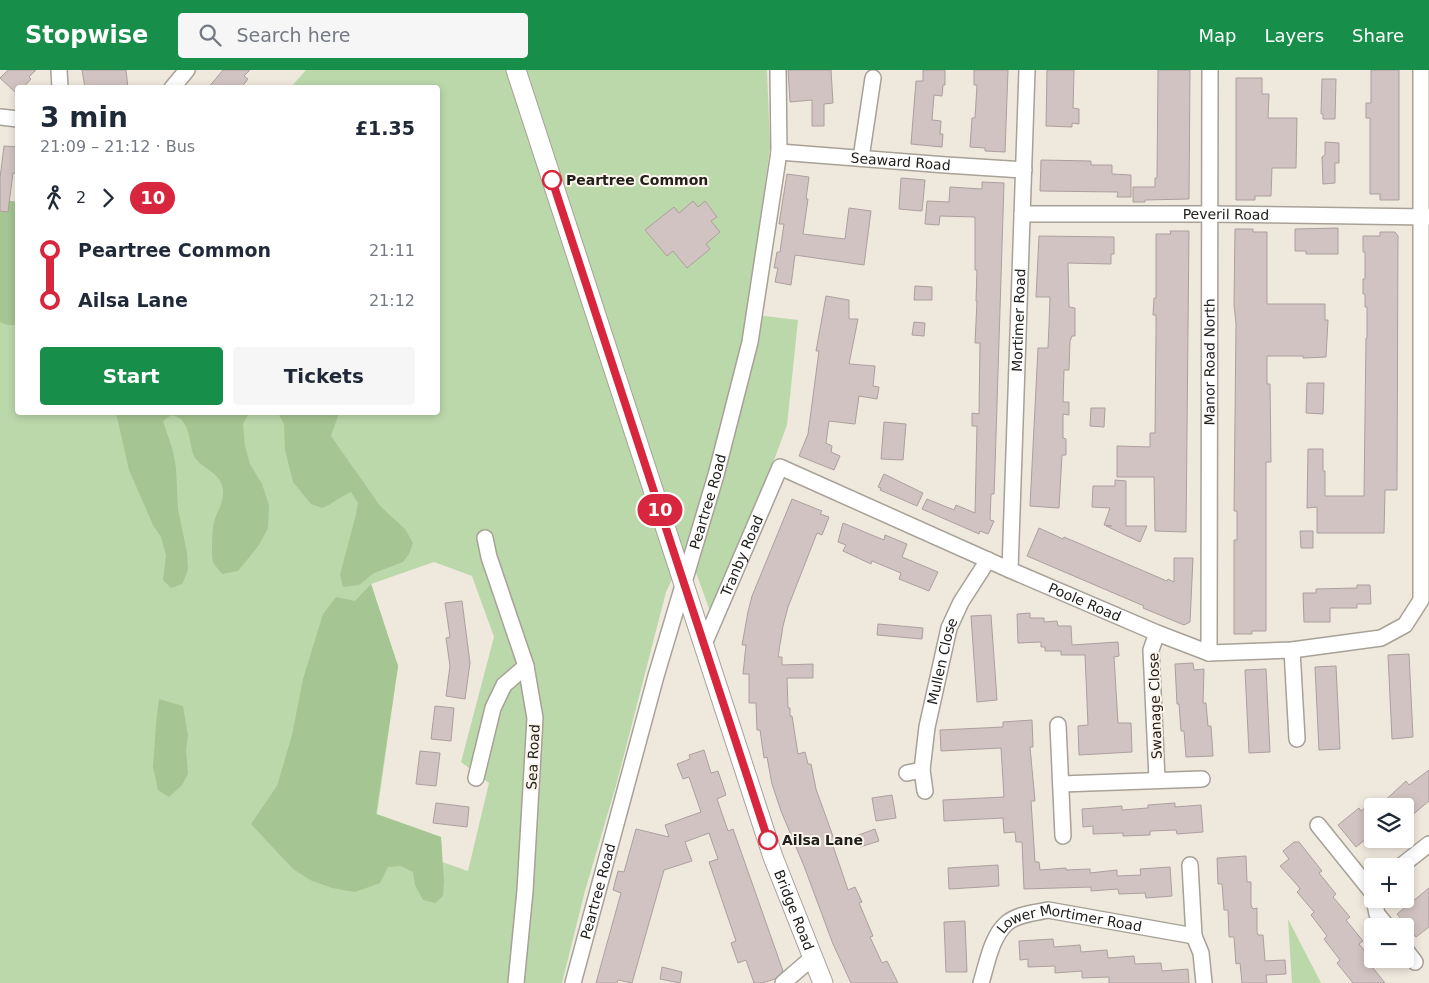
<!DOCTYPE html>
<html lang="en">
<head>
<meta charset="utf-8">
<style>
  :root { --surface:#fff; --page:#f6f6f7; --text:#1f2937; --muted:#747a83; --accent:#178f4a }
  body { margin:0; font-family:"DejaVu Sans",sans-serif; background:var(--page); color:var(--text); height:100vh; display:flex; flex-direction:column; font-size:19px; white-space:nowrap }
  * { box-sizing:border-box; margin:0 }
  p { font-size:16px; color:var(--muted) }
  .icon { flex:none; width:28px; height:28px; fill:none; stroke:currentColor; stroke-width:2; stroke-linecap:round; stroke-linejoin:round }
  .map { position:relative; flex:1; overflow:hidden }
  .side { position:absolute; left:15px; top:15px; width:425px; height:330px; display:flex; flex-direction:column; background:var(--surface); border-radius:5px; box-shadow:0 2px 8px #0003 }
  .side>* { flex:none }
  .badge { padding:0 10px; border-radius:16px; font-size:18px; line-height:32px }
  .fabs { position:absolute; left:1364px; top:728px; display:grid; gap:10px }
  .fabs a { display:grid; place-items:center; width:50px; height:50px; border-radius:5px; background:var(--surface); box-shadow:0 2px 8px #0003; font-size:25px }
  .map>.badge { position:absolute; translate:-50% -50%; box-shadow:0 0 0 2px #fff }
  .legs { display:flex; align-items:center; gap:8px; height:55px; padding:0 25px; font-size:16px }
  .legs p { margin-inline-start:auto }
  .overview { display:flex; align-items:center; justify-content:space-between; height:85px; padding:0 25px }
  h1 { font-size:28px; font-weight:600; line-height:38px }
  .button { display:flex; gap:10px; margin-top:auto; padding:10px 25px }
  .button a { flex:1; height:58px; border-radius:5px; background:var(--accent); color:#fff; font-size:20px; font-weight:600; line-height:58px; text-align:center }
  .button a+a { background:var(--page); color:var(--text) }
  ul { padding:0 25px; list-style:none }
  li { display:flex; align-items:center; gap:18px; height:50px; font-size:19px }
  li i { display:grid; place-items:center; width:8px; height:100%; margin:0 6px; background:currentColor }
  li i::after { content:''; width:12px; height:12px; margin:-6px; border:4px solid; border-radius:50%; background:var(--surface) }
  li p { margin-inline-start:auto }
  li:first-child i { background:linear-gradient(#0000 50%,currentColor 0) }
  li:last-child i { background:linear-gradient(currentColor 50%,#0000 0) }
  header { display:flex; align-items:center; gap:30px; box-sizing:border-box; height:70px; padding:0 25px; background:var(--accent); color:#fff }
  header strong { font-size:24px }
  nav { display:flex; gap:28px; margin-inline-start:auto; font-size:18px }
  .search { width:350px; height:45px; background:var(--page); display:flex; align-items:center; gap:12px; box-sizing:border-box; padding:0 18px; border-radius:5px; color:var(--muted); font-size:19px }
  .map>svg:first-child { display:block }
  .green { fill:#bbd8ab; fill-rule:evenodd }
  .forest { fill:#a5c592 }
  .building { fill:#d1c3c1; stroke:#ad9f9e }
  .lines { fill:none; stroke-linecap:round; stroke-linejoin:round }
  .minor-casing { stroke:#a7a197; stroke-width:18 }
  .tertiary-casing { stroke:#a7a197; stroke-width:21 }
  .minor { stroke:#fff; stroke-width:15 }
  .tertiary { stroke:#fff; stroke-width:19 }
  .line-1-casing { stroke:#fff; stroke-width:11 }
  .line-1 { stroke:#d7263d; stroke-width:8 }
  .stop-1-dot { fill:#fff; stroke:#d7263d; stroke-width:2.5 }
  .labels { text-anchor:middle; stroke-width:4; stroke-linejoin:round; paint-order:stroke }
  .street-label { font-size:14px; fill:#22201c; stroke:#fcf5eb }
  .stop-label { font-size:14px; font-weight:bold; fill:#22201c; stroke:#fcf5eb; text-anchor:start }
</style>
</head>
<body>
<header>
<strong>Stopwise</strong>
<div class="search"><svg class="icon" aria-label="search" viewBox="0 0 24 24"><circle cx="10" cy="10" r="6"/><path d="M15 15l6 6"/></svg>Search here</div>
<nav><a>Map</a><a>Layers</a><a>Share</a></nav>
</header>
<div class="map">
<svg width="1429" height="913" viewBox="0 0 1429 913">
  <rect width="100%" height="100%" fill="#efe8dd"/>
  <path class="green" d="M306,0H767L770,78L747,244L798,250L787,355L757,436L710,541L687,478L666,522L617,712L585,821L562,913H0V129L17,132L18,342H438V18L291,17ZM434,492L472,506L494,567L461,692L489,713L468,801L442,792L441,767L377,744L398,596L371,514Z
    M1288,849L1321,913H1292Z"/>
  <path class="forest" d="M0,129L17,132V255H7L0,252Z
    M116,343H249L243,354L245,376L250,394L262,414L269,435L268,458L259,475L238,501L222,504C219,500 215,496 213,492C211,486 212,455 215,449C218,440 224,431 223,420C221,403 205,400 196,389C187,378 194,349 171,345L163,351L173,381L176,398L178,439L187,483L188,500L182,514L171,518L163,510L166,485L161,467L153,455L129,400Z
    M278,343H339L331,366L380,436L405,459L413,473L409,484L403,492L374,503L359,515L343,517L340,505L356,444L358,433L351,422C340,426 333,434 322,438L311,434L293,412L285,380L284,354Z
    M371,514L398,596L376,744L441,767L444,811L443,826L435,833L423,830L415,815L413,802L401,796L388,797L380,813L355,822L332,818L310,810L293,799L251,754L277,716L292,665L303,609L323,544L336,527L355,531Z
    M159,629L183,636L188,666L186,680L188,704L182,715L169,727L158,720L153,697L156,653Z"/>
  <path class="building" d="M8,0H36L29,7L31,9L23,18H18L15,22L0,8Z
    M82,0H126L128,18H85Z
    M223,0H250L244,6L248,9L241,18H208Z
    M788,0H831L833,33L824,34V56H812V30L790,32Z
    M923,0H945V15H943L942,26L934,25L932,50L941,51L940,64H943L942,77L911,74L916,11H923Z
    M974,0H1008L1005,82L985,81V78L970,77L972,48H975L977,15H974Z
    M1047,0H1074L1073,38L1079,39V54L1072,53V57L1046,56Z
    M1158,0H1190L1189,129L1145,130V132H1133V117H1155V108H1157Z
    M1371,0H1399V130H1380V124H1370V48H1366V33H1371Z
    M1236,8H1262V24H1269L1268,48H1297L1296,98H1272L1271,126H1255V130H1236Z
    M1322,9H1336L1335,49H1323V44H1321Z
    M1325,72L1339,73V93H1335V113L1323,114L1322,87L1325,85Z
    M4,76L18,77V104L13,103L8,142L0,141V108Z
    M1041,90L1091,91V95H1112V104L1131,105V127H1117L1118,122L1040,121Z
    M787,104L809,107L806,129H808L803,164L845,169L849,138L871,141L864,195L795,185L791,215L775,212L778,198H774L777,182H780L784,154H779Z
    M901,108L925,110L922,141L899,139Z
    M982,112L1004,113L995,397L994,424H991L990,450L994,451L988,464L980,461L979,464L922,439L927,429L954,440L956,435L975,443L977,356H972V343L979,344L980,273H975L977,231H976L977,200H975V147L940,146L939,155L925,154L927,131L949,132L950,117L982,119Z
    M693,131L698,137L705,131L717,147L711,151L720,162L706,174L710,179L687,198L673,181L667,186L645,160L674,137L679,143Z
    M1338,158V184H1306V181H1295V159Z
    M1235,159H1253V162H1267V234H1325V250H1328L1326,287L1303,288V286H1267V314H1270L1271,392H1266V561H1252V564H1234V470H1237V441H1234L1236,254L1234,234Z
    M1170,161H1189L1186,462L1155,461L1154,407H1117V376L1150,377V363H1155L1156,262V245H1153L1154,228H1156V164H1171Z
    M1380,162H1395L1398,166L1397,420H1385L1384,463H1317V437L1307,438L1308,379H1323V401H1325V426H1364L1366,268H1367V237H1365V224H1363V209H1365V182H1363V166H1380Z
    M1039,166L1114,167V184H1111V194L1068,193L1069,237L1075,238V266H1072L1070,271L1069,300H1064L1063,332H1069V345L1063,344V368L1066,369V385H1062L1059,438L1030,436L1038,278H1048L1049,255L1050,227H1036Z
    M915,216L932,217V230H914Z
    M826,226L849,230V249H858L849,294L875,296L873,316L879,317L877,329L859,326L855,354L829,351L826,373L832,376L831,382L840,386L834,400L799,386L808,364L819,281H816Z
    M914,252L925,253L924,266L912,265Z
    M1307,313H1324L1323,344L1306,343Z
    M1091,338H1105L1104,357L1090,356Z
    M884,352L906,354L903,390L881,389Z
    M884,404L923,423L917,436L880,420L881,418L878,417Z
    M1115,410L1126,411V456H1147L1140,472L1106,456H1112L1104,455L1110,438L1092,437L1093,416H1115Z
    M792,429L822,441L820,444L829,447L822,465L817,463L788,537L783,556L778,587H782V595L813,594V608H787L788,638H790V646H792L798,684L805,682L808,694H811L816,719L835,772L832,773L848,820L855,817L862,832L859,833L873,866L870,867L882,893L887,891L898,913H851L833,874L804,796L781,741L772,714L767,687L764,688L760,660H757L756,633H749V604H743L746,575H742L748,542L752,526Z
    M843,453L884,470L885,465L907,474L902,487L938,502L929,521L899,509L901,503L872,491L871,494L843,481L846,475L838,472Z
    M1039,458L1063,469L1064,467L1167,511L1168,509L1174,512V488H1193L1190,552L1184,555L1143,538L1144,536L1027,486Z
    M1300,461H1313V478H1301Z
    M1357,515H1370L1371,534H1357V538H1330V552H1304L1303,523H1316V519L1357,518Z
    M462,531L470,593L465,629L446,626L450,596L446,568L450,567L445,533Z
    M1030,543V548H1044V552L1057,551L1058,556H1071L1072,575L1118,572L1119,586L1114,587L1118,653H1131L1132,682L1079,685L1078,656L1088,655L1085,585H1061V581H1045V577H1041V572L1018,573L1017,544Z
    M991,545L997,630L977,632L971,546Z
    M878,554L923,558L922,569L877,565Z
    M1409,584L1413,667L1392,669L1388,585Z
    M1193,593L1194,600L1204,599L1203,633H1206L1208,656H1211L1213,686L1186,687L1184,661H1181L1179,634H1177L1175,594Z
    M1336,596L1340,679L1319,680L1315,597Z
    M1266,599L1270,682L1249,683L1245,600Z
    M435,636L454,638L451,671L431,669Z
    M1032,650L1033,677H1030L1035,731H1031L1035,792H1039L1040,800L1066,798V800L1090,799V803L1117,800V806L1141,805L1140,799L1170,797L1172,826L1146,828L1145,823L1119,824L1118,819L1091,821V817L1024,819L1022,772H1016L1015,762L1004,763L1003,748L944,751L943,730L1004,727L1001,678L941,681L940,660L1003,657V652Z
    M704,680L711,703L718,701L726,725L717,729L728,761L733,759L783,901L775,909L762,913H754L746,890L738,893L731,873L736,871L709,792L718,789L709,763L685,772L692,791L664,800L632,913L618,910L617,913H596L621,823L613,820L618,801L624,802L636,759L669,767L665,755L701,742L689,707L683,709L677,694L690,689L689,685Z
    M420,681L440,683L436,716L416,714Z
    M1429,700V731L1405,751V736H1379L1406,711L1409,715Z
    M892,725L896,748L876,751L872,728Z
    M1372,732V764L1356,777L1338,755L1359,738L1361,741Z
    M436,733L469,737L467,757L433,753Z
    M1175,733V737L1201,735L1203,762L1177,764L1176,760L1150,761V765L1123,766V763L1093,764V756L1083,757L1082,739L1122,736V740L1148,738V735Z
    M875,759L879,771L860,777L856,766Z
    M1294,772H1299L1322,801L1319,803L1336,824L1333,827L1350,847L1346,850L1363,871L1359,874L1376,895L1373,898L1385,913H1353L1337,893L1340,890L1324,869L1327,866L1311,845L1314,842L1297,822L1300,819L1298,816L1280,796L1289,789L1283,781Z
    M1246,786L1247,812H1251V835L1253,839L1257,838V862L1258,865H1263L1265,891L1285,890L1286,904L1266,905L1267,913H1242L1240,893L1236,894L1234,867H1229L1228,840H1224L1222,814H1218L1217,788Z
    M998,795L999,816L949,819L948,798Z
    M1429,818V857L1416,867L1397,844Z
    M965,851L967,902H946L944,852Z
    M1053,869L1054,877L1080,875L1081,882L1107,880L1108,888L1134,886L1135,894L1161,893L1162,901L1188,899L1189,913H1109V907L1082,908V901L1055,903V896L1028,897V889L1020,890L1019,871Z
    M662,897L682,902L680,913L660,909Z"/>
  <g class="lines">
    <g class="minor-casing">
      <g id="minor">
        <path d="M59,0L60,18"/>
        <path d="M172,18L187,0"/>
        <path d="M0,47L18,49"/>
        <path id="s1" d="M779,82L946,95L1024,100"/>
        <path d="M861,88L873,8"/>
        <path id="s2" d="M1022,144H1209L1428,147"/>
        <path d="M485,468L489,487L526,596L535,648L525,821L516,913"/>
        <path id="s3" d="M1010,500L1027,0"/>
        <path id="s4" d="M704,574L780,397L1010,500L1157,563L1209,583L1292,580L1381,568L1405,555L1421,530V0"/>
        <path d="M1292,580L1297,669"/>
        <path id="s5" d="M1209,583L1210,0"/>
        <path d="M1058,655L1063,766"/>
        <path d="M907,703L922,700"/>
        <path d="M476,708L493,638L504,615L526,596"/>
        <path d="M1157,709L1151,580L1157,563"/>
        <path d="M1061,714L1202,709"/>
        <path id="s6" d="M925,721L922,700L927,657L949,558L961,532L988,490"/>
        <path d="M1318,755L1372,822"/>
        <path d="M1190,795L1194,866L1201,883L1204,913"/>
        <path d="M1401,796L1429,774"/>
        <path d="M1374,829L1377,844L1387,856"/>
        <path d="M1405,879L1415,892"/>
        <path id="s7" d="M573,913L656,606L716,405L750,272L779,82L778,0"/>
        <path d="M783,913L812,888"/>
        <path id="s8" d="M981,913C987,894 991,867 1007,853C1018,844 1035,843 1048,840L1194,866"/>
      </g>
    </g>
    <g class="tertiary-casing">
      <g id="tertiary">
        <path id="s9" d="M516,0L773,787L823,913"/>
      </g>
    </g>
    <use href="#minor" class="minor"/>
    <use href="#tertiary" class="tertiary"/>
  </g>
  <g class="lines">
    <g class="line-1-casing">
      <path id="line-1" d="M552,110L768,770"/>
    </g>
    <use href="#line-1" class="line-1"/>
  </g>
  <g class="stop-1-dot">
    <circle cx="552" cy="110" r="9"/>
    <circle cx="768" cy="770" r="9"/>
  </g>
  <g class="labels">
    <g class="street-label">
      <text dy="5" stroke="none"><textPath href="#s1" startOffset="122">Seaward Road</textPath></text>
      <text dy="5" stroke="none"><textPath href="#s2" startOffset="204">Peveril Road</textPath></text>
      <text dy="5" stroke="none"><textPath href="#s3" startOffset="250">Mortimer Road</textPath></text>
      <text dy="5" stroke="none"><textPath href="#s5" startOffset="291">Manor Road North</textPath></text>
      <text dy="5" stroke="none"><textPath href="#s7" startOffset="500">Peartree Road</textPath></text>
      <text dy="5" stroke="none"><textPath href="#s4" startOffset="96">Tranby Road</textPath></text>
      <text dy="5" stroke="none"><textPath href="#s4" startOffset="526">Poole Road</textPath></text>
      <text dy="5" stroke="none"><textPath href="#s6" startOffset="132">Mullen Close</textPath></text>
      <text transform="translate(1155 636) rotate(-92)" y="5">Swanage Close</text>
      <text transform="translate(533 687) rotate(-87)" y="5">Sea Road</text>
      <text dy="5" stroke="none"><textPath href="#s7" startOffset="95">Peartree Road</textPath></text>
      <text dy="5" stroke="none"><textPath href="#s9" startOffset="885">Bridge Road</textPath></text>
      <text dy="5" stroke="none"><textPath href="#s8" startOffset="130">Lower Mortimer Road</textPath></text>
    </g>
    <g class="stop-label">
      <text x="566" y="115">Peartree Common</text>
      <text x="782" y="775">Ailsa Lane</text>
    </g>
  </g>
</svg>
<div class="fabs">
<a><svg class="icon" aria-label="layers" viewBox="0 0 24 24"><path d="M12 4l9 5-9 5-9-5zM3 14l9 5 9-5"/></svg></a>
<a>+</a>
<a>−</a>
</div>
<b class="badge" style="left:660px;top:440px;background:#d7263d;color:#fff">10</b>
<section class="side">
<div class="overview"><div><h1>3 min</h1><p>21:09 – 21:12 · Bus</p></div><b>£1.35</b></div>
<div class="legs"><svg class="icon" aria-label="walk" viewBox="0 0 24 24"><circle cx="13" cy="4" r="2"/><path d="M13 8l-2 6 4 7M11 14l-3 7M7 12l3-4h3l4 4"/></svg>2<svg class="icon" aria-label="forward" viewBox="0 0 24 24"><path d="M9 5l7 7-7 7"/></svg><b class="badge" style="background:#d7263d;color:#fff">10</b></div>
<ul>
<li><i style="color:#d7263d"></i><b>Peartree Common</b><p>21:11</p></li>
<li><i style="color:#d7263d"></i><b>Ailsa Lane</b><p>21:12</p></li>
</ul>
<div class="button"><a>Start</a><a>Tickets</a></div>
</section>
</div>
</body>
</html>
